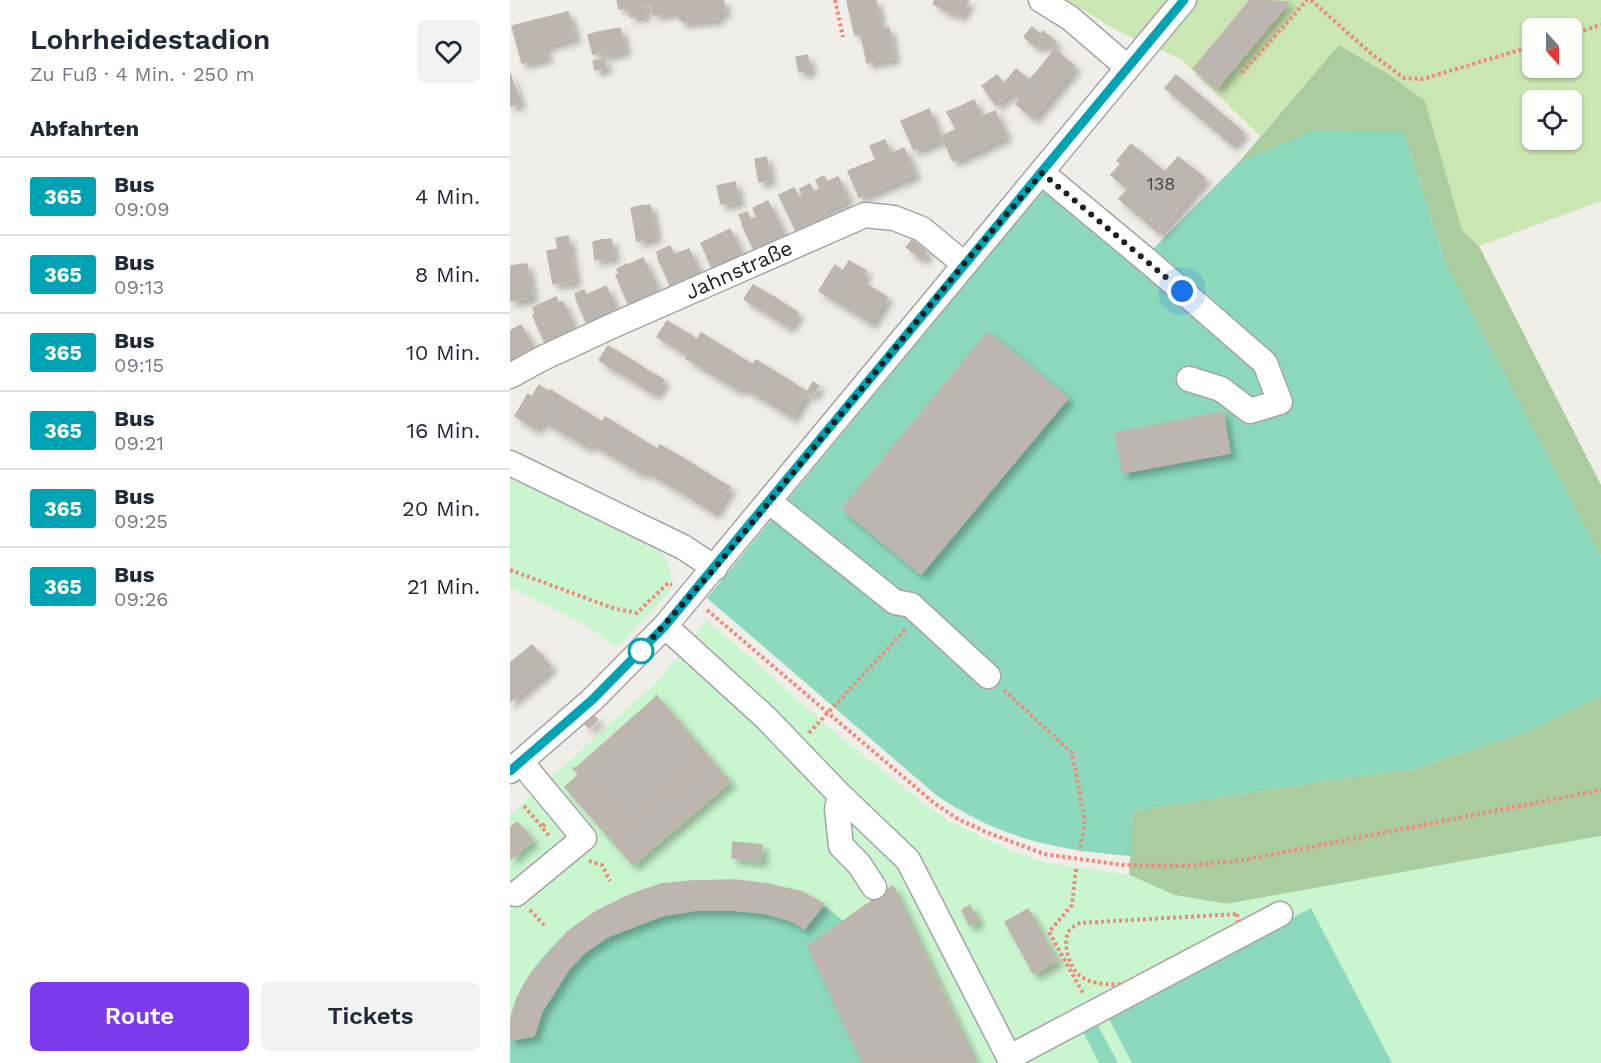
<!DOCTYPE html>
<html lang="de">
<head>
<meta charset="utf-8">
<style>
  :root { --surface:#fff; --page:#f2f2f3; --text:#1f2937; --muted:#747a83; --line:#e0e1e3; --accent:#7c3aed }
  body { margin:0; font-family:"Work Sans",sans-serif; background:var(--page); color:var(--text); height:100vh; display:flex; flex-direction:column; font-size:22px; white-space:nowrap }
  * { box-sizing:border-box; margin:0 }
  p { font-size:20px; color:var(--muted) }
  .icon { flex:none; width:33px; height:33px; fill:none; stroke:currentColor; stroke-width:2; stroke-linecap:round; stroke-linejoin:round }
  .map { position:relative; flex:1; overflow:hidden }
  .details { display:flex; flex-direction:column; background:var(--surface); width:510px }
  .details>* { flex:none }
  .badge { padding:0 12px; border-radius:4px; font-size:21px; line-height:39px }
  .needle { width:39px; rotate:159deg }
  .fabs { position:absolute; left:1012px; top:18px; display:grid; gap:12px }
  .fabs a { display:grid; place-items:center; width:60px; height:60px; border-radius:9px; background:var(--surface); box-shadow:0 2px 4px #0004; font-size:30px }
  .you { position:absolute; width:30px; height:30px; margin:-15px; border:4px solid #fff; border-radius:50%; background:#1a73e8; box-shadow:0 0 0 9px #1a73e833 }
  .map>.badge { position:absolute; translate:-50% -50%; box-shadow:0 0 0 3px #fff }
  h2 { padding:0 30px; font-size:22px; line-height:54px }
  .round { display:grid; place-items:center; flex:none; width:63px; height:63px; border-radius:9px; background:var(--page) }
  .summary { display:flex; align-items:center; justify-content:space-between; height:102px; padding:0 30px }
  h1 { font-size:28px; font-weight:600; line-height:45px }
  .button { display:flex; gap:12px; margin-top:auto; padding:12px 30px }
  .button a { flex:1; height:69px; border-radius:9px; background:var(--accent); color:#fff; font-size:24px; font-weight:600; line-height:69px; text-align:center }
  .button a+a { background:var(--page); color:var(--text) }
  ul { padding:0; list-style:none }
  li { display:flex; align-items:center; gap:18px; height:78px; padding:0 30px; border-top:2px solid var(--line) }
  li div { flex:1 }
  li b { display:block; font-size:22px }
  li em { font-style:normal }
  li .badge { min-width:66px; font-weight:700; text-align:center }
  main { display:flex; flex:1; min-height:0 }
  .map>svg:first-child { display:block }
  .grass { fill:#cae6b2; fill-rule:evenodd }
  .forest { fill:#abcc9f }
  .park { fill:#c9f6ce }
  .pitch { fill:#8cd9be }
  .building { fill:#bdb6b0; stroke:#c1b5ab; stroke-width:1.5; filter:url(#shadow) }
  .lines { fill:none; stroke-linecap:round; stroke-linejoin:round }
  .minor-casing { stroke:#a4a4a4; stroke-width:27 }
  .path { stroke:#f08979; stroke-width:4; stroke-dasharray:3 3; stroke-linecap:butt }
  .minor { stroke:#fff; stroke-width:24 }
  .line-casing { stroke:#fff; stroke-width:14 }
  .line { stroke:#00a3b4; stroke-width:9 }
  .walk { stroke:#202020; stroke-width:6; stroke-dasharray:0 10.8 }
  .stop-dot { fill:#fff; stroke:#00a3b4; stroke-width:3 }
  .labels { text-anchor:middle; stroke-width:4.5; stroke-linejoin:round; paint-order:stroke }
  .number-label { font-size:18px; fill:#474644 }
  .street-label { font-size:21px; fill:#202020; stroke:#fff }
</style>
</head>
<body>
<main>
<section class="details">
<div class="summary"><div><h1>Lohrheidestadion</h1><p>Zu Fuß · 4 Min. · 250 m</p></div><a class="round"><svg class="icon" aria-label="heart" viewBox="0 0 24 24"><path d="M12 20l-8-8c-3-5 5-10 8-4 3-6 11-1 8 4z"/></svg></a></div>
<h2>Abfahrten</h2>
<ul>
<li><span class="badge" style="background:#00a3b4;color:#fff">365</span><div><b>Bus</b><p>09:09</p></div><em>4 Min.</em></li>
<li><span class="badge" style="background:#00a3b4;color:#fff">365</span><div><b>Bus</b><p>09:13</p></div><em>8 Min.</em></li>
<li><span class="badge" style="background:#00a3b4;color:#fff">365</span><div><b>Bus</b><p>09:15</p></div><em>10 Min.</em></li>
<li><span class="badge" style="background:#00a3b4;color:#fff">365</span><div><b>Bus</b><p>09:21</p></div><em>16 Min.</em></li>
<li><span class="badge" style="background:#00a3b4;color:#fff">365</span><div><b>Bus</b><p>09:25</p></div><em>20 Min.</em></li>
<li><span class="badge" style="background:#00a3b4;color:#fff">365</span><div><b>Bus</b><p>09:26</p></div><em>21 Min.</em></li>
</ul>
<div class="button"><a>Route</a><a>Tickets</a></div>
</section>
<div class="map">
<svg width="1091" height="1063" viewBox="0 0 1091 1063">
  <defs>
    <filter id="shadow"><feDropShadow dx="5.5" dy="5.5" stdDeviation="3" flood-color="#0004"/></filter>
  </defs>
  <rect width="100%" height="100%" fill="#f0eee8"/>
  <path class="grass" d="M557,0H1091V201L969,246L952,231L915,101L880,75L830,45L750,136L671,59L608,31ZM1023,28H1062V68H1023ZM1023,100H1062V140H1023Z"/>
  <path class="forest" d="M829,45L880,75L915,101L952,230L969,246L1091,485V556L935,262L894,132L728,163Z
    M1091,696V836L717,904L664,895L619,875L623,811L843,777L903,769L1019,731Z"/>
  <path class="park" d="M0,474L152,548L150,553C161,563 163,577 160,592L107,647L72,623L0,587Z
    M197,620L329,736L417,806L442,823L500,850L533,862L619,875L664,895L717,904L1091,836V1063H0V815L150,679Z"/>
  <path class="pitch" d="M805,130L894,132L935,262L1091,556V696L1019,731L903,769L843,777L623,811L621,856C545,850 489,838 426,795L197,598L545,174L640,252L728,163Z
    M226,880C273,886 296,888 333,921L383,886L466,1063H0C0,1050 0,1035 0,1022C10,957 92,896 153,884C177,880 202,880 226,880Z
    M801,908L882,1063H622L597,1015Z
    M586,1022L608,1063H589L572,1030Z"/>
  <path class="building" d="M107,0H137V5L109,9Z
    M137,0H165V1L137,5Z
    M180,0L183,21L174,22L168,17L165,1Z
    M180,0H191L194,20L183,21Z
    M191,0H213L215,12H208L209,18L194,20Z
    M337,0H365V1L338,6Z
    M425,0H435L431,8L423,4Z
    M435,0H447L440,13L431,8Z
    M447,0H459L450,16L441,11Z
    M740,0L779,2L743,45L719,26Z
    M165,1L167,11L143,15L142,4Z
    M366,1L371,30L345,35L338,6Z
    M134,5L135,15L121,17L119,8Z
    M58,12L65,37L37,45L30,19Z
    M30,19L37,45L9,52L2,26Z
    M719,26L743,45L707,88L683,69Z
    M522,27L530,34L527,38L534,44L526,47L514,37Z
    M110,28L115,50L93,55L88,32Z
    M379,28L384,58L357,63L351,34Z
    M533,31L546,42L540,49L527,38Z
    M88,32L92,52L83,54L78,35Z
    M34,45L37,57L12,63L9,52Z
    M545,49L565,67L546,90L526,73Z
    M297,55L301,70L289,72L286,57Z
    M94,59L96,68L85,70L83,61Z
    M506,69L519,80L526,73L546,90L523,118L506,104L510,99L500,92L494,84Z
    M0,73L10,103L0,106Z
    M487,75L501,93L492,99L479,81Z
    M666,75L733,132L722,145L655,88Z
    M479,81L492,99L486,105L472,86Z
    M464,100L472,117L485,111L496,136L469,149L457,123L447,108Z
    M447,108L457,124L446,129L437,112Z
    M419,109L431,139L414,146L401,117Z
    M401,117L414,146L404,150L391,121Z
    M457,124L469,149L443,161L432,136Z
    M375,140L380,154L366,160L360,146Z
    M621,144L655,172L668,157L695,178L649,233L609,199L618,189L601,175L611,164L607,161Z
    M394,148L405,174L378,185L366,160Z
    M256,157L260,180L249,182L245,159Z
    M366,160L378,185L349,197L338,171Z
    M314,176L328,205L318,208L306,180Z
    M328,177L338,199L328,205L317,182Z
    M225,182L229,201L219,203L216,184Z
    M216,184L219,203L211,204L207,186Z
    M300,184L304,192L293,197L290,189Z
    M284,188L289,198L274,206L269,195Z
    M310,189L318,208L313,211L304,192Z
    M304,192L316,217L301,224L289,198Z
    M289,198L301,224L286,231L274,206Z
    M258,201L262,210L247,217L243,208Z
    M140,205L146,237L136,239L131,206Z
    M131,206L136,239L127,241L121,208Z
    M262,210L275,236L259,242L247,217Z
    M237,212L241,220L233,223L229,215Z
    M247,217L259,242L244,250L232,224Z
    M220,229L232,255L217,261L206,236Z
    M58,236L65,281L54,283L46,238Z
    M206,236L217,261L202,268L191,243Z
    M101,239L104,257L94,258L91,240Z
    M91,240L94,258L85,260L83,242Z
    M402,240L417,252L411,259L396,247Z
    M160,246L164,255L149,262L147,252Z
    M48,249L54,282L43,284L37,251Z
    M179,249L190,274L175,280L164,255Z
    M164,255L175,280L161,287L150,262Z
    M133,258L137,267L122,274L118,265Z
    M339,261L356,271L335,307L309,291L325,265L333,271Z
    M17,264L22,297L12,299L7,265Z
    M117,264L122,274L108,280L106,275L109,274L107,269Z
    M7,265L12,299L0,301V266Z
    M137,267L149,292L133,299L122,274Z
    M122,274L133,299L119,306L108,280Z
    M351,281L377,297L361,323L335,307Z
    M243,285L250,289L241,304L234,299Z
    M96,286L107,311L92,318L81,293Z
    M250,289L258,294L249,308L241,304Z
    M74,290L76,295L67,299L65,294Z
    M81,293L92,318L77,324L66,299Z
    M258,294L266,298L257,313L249,308Z
    M46,297L49,303L53,302L54,304L39,311L35,302Z
    M266,298L273,303L264,318L257,313Z
    M35,302L39,311L24,318L23,315L25,314L23,308Z
    M273,303L281,308L272,323L264,318Z
    M54,304L65,330L50,336L39,311Z
    M281,308L288,313L279,327L272,323Z
    M39,311L50,336L35,343L24,318Z
    M157,321L165,326L156,342L147,337Z
    M11,325L24,349L9,357L0,340V331Z
    M165,326L182,336L172,352L156,342Z
    M478,332L558,398L411,574L332,509Z
    M191,333L217,349L202,374L176,358Z
    M182,336L187,340L179,353L173,350Z
    M0,340L9,357L0,362Z
    M98,346L108,352L99,367L89,360Z
    M217,349L243,365L228,390L202,374Z
    M108,352L116,357L107,371L99,367Z
    M116,357L123,361L115,376L107,371Z
    M246,360L272,376L256,401L230,386Z
    M123,361L131,366L122,380L115,376Z
    M131,366L138,371L130,385L122,380Z
    M138,371L146,375L137,390L130,385Z
    M146,375L154,380L145,394L137,390Z
    M272,376L297,392L282,417L256,401Z
    M303,382L309,386L302,395L297,392Z
    M29,385L39,392L25,416L32,420L26,429L5,416L18,394L22,397Z
    M40,390L66,406L50,431L25,416Z
    M66,406L92,422L77,447L50,431Z
    M713,412L720,453L613,473L605,433Z
    M95,417L121,433L106,458L80,443Z
    M121,433L147,449L132,474L106,458Z
    M150,445L176,460L161,486L134,470Z
    M176,460L203,477L187,502L161,486Z
    M203,477L220,487L204,513L187,502Z
    M22,645L41,667L0,702V663Z
    M146,695L198,756L114,828L89,798L85,801L77,792L81,789L63,768H66L145,698Z
    M84,716L88,720L79,728L75,724Z
    M198,756L220,782L123,865L84,820L97,809L114,828Z
    M68,775L81,789L77,792L85,801L89,798L97,809L84,820L55,787Z
    M7,822L23,840L1,859L0,828Z
    M223,842L252,845L251,861L222,858Z
    M226,880L257,884L292,892L314,904L294,929L282,921L254,913L222,910H186L151,916L99,936L74,953L59,969L32,1011L24,1036L0,1040V1022L7,998L21,974L57,932L87,911L118,896L151,884L181,881Z
    M383,886L466,1063H353L298,946Z
    M460,905L468,921L460,926L452,910Z
    M518,909L547,961L524,974L495,922Z"/>
  <g class="lines">
    <g class="minor-casing">
      <path id="minor" d="M531,0L560,18L617,67
        M532,173L639,262L755,363L770,402L740,411L711,389L679,379
        M0,376L33,358L102,326L355,215L384,218L412,229L454,264
        M0,463L173,547L205,568
        M260,502L385,602L401,605L478,676
        M155,626L256,718L330,795L398,860L502,1063
        M0,771L82,700L155,626L674,0
        M330,795L327,809L331,846L349,864L364,887
        M6,894L74,838L11,762
        M500,1057L770,914"/>
    </g>
    <path class="path" d="M325,0L333,37
      M801,0L859,52L894,78L913,79L1023,46
      M1062,34L1091,25
      M732,73L797,0
      M0,570L103,608L127,613L158,583L162,585
      M197,610L424,803L448,819L476,832L534,854L613,865L673,866L734,860L1091,790
      M494,690L562,753L575,821L570,851
      M299,733L396,629
      M14,806L32,827
      M35,824L32,827L39,836
      M79,861L92,865L100,881
      M566,869L562,905L539,932L574,995
      M20,910L34,925
      M727,914L729,925L614,984C600,985 581,985 569,975C559,967 552,943 559,931C561,928 566,925 570,923Z"/>
    <use href="#minor" class="minor"/>
  </g>
  <g class="lines">
    <g class="line-casing">
      <path id="line" d="M0,771L82,700L155,626L674,0"/>
    </g>
    <use href="#line" class="line"/>
    <path class="walk" d="M131,651L130,652L205,568L454,264L532,173L672,291"/>
  </g>
  <circle class="stop-dot" cx="131" cy="651" r="12"/>
  <g class="labels">
    <g class="number-label">
      <text x="651" y="190">138</text>
    </g>
    <g class="street-label">
      <text transform="translate(229 270) rotate(-24)" y="7">Jahnstraße</text>
    </g>
  </g>
</svg>
<div class="fabs">
<a><svg class="needle" viewBox="-14 -14 28 28"><path d="M0-13l5 13h-10z" fill="#e53935"/><path d="M0 13l5-13h-10z" fill="#747a83"/></svg></a>
<a><svg class="icon" aria-label="locate" viewBox="0 0 24 24"><circle cx="12" cy="12" r="6"/><path d="M12 2v4M12 18v4M2 12h4M18 12h4"/></svg></a>
</div>
<div class="you" style="left:672px;top:291px"></div>
</div>
</main>
</body>
</html>
